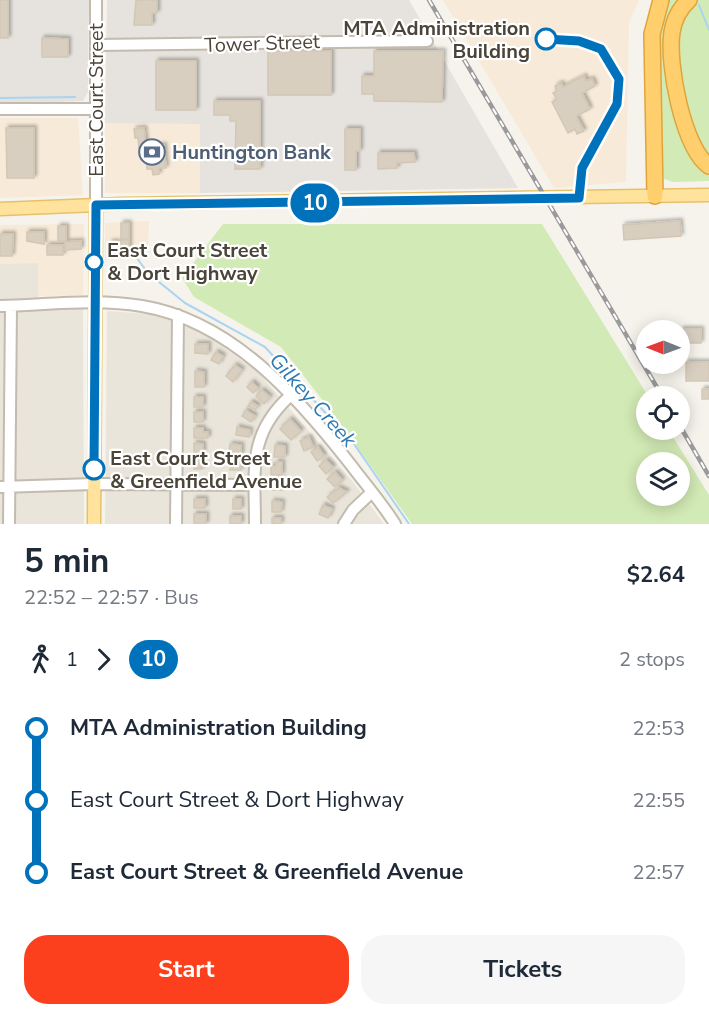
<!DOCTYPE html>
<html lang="en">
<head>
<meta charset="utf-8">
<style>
  :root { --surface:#fff; --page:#f6f6f7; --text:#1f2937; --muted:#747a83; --accent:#fc3f1d }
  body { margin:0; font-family:"Nunito Sans",sans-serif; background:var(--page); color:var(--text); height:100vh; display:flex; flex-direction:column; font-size:22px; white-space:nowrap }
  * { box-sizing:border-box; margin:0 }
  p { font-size:20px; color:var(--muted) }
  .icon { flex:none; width:33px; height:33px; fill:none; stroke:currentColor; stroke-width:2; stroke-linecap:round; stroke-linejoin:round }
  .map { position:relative; height:524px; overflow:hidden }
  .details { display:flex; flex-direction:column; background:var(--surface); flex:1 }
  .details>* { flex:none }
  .badge { padding:0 12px; border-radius:20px; font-size:21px; line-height:39px }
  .needle { width:39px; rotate:271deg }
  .fabs { position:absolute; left:636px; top:320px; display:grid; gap:12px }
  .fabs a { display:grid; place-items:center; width:54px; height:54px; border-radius:50%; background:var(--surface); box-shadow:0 3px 15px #0003; font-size:30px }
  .map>.badge { position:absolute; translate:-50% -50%; box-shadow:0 0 0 3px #fff }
  .legs { display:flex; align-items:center; gap:9px; height:66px; padding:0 24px; font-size:20px }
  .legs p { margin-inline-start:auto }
  .overview { display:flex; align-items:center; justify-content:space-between; height:102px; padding:0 24px }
  h1 { font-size:33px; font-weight:700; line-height:45px }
  .button { display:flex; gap:12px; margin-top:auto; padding:12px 24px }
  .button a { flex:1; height:69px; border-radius:24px; background:var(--accent); color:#fff; font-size:24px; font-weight:700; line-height:69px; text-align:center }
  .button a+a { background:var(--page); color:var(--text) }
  ul { padding:0 24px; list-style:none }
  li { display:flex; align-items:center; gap:21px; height:72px; font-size:22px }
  li i { display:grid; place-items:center; width:9px; height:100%; margin:0 8px; background:currentColor }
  li i::after { content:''; width:15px; height:15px; margin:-8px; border:4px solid; border-radius:50%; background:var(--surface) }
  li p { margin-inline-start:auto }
  li:first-child i { background:linear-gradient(#0000 50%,currentColor 0) }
  li:last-child i { background:linear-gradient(currentColor 50%,#0000 0) }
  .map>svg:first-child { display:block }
  .residential { fill:#eae5da }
  .commercial { fill:#f7ead8 }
  .industrial { fill:#e6e2dd }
  .green { fill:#d2eab5; fill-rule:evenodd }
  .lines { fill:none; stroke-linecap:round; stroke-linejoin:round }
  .stream { stroke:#a9d4f2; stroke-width:2 }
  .building { fill:#d8cfc1; stroke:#d3c7b4; stroke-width:1.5; filter:url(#shadow) }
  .minor-casing { stroke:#c2bbae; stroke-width:14 }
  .major-casing { stroke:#e6c16a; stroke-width:15 }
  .highway-casing { stroke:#e0a43c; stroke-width:18 }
  .minor { stroke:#fff; stroke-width:10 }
  .major { stroke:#ffe39c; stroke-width:12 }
  .highway { stroke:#ffcf6e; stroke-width:15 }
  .rail-casing { stroke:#9a9a9a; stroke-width:4.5 }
  .rail { stroke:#fff; stroke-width:2; stroke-dasharray:7; stroke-linecap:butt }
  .line-1-casing { stroke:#fff; stroke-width:14 }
  .line-1 { stroke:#0072bc; stroke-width:9 }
  .stop-1-dot { fill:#fff; stroke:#0072bc; stroke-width:3 }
  .labels { text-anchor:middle; stroke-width:4.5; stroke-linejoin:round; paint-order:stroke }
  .stop-label { font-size:20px; font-weight:bold; fill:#4b4439; stroke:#fff; text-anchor:start }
  .street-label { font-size:20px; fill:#4b4439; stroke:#fff }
  .service-label { font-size:20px; font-weight:bold; fill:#4e5e75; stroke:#fff; text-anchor:start }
  .water-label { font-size:21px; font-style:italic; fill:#2e7ab2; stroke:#fff }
</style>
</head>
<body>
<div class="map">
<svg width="709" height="524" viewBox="0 0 709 524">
  <defs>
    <filter id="shadow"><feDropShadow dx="2.5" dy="-2.5" stdDeviation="1.5" flood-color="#0004"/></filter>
  </defs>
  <rect width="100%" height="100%" fill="#f6f3ec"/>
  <path class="residential" d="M39,262L38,309L83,308L84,524H0V264Z
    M107,311L148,314L197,328L257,371L353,482L384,524H105Z"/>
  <path class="commercial" d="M443,0H639L629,22L626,182L554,188Z
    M0,118H78L83,195L0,198Z
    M105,123L201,124L200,193H105Z
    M149,221L148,259L105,260V223Z
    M84,224L83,295L38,296V263L0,264V225Z"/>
  <path class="industrial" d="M0,0H89L88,92L83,101L0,104Z
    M107,0H409L518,188L200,193V124L105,123Z"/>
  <path class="green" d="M667,0H683L668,53L709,172V181L673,182L661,178L660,30Z
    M698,0H709V160C688,137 672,61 678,31C680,20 690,7 698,0Z
    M223,224H542L648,396L646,429H668L709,495V524H412L335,416L281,347L194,297L182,278ZM646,462H680V495H646Z"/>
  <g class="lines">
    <path class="stream" d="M699,5L709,30
      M0,98L75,97
      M136,257L148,273L185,303L265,347L354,444L409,524"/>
  </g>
  <path class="building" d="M0,0H8V38H0Z
    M136,0H157V13H152V25H134Z
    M42,38L68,39V57H42Z
    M268,51H331V95H268Z
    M374,51H443L442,102L374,101V94H362V76H374Z
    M156,61H196V110H156Z
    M584,76L586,81L592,79L595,86L582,93L590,109L576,116L584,131L577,134L575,129L568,133L552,102L557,99L553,93L557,91L555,86L561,83L563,87Z
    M214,101H260V169H235L236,121H230V115H214Z
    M6,128H34V178H7Z
    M144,128L146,147L164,145L166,168H159V174L153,175L152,169H147L146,156L140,157L138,138H135L134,129Z
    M345,129H360V151H356V170H345Z
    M378,153H414L415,162L397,163V168L378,169Z
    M680,221L681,236L624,240L623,225Z
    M121,223H129V239H121Z
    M58,226H66V241H58Z
    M27,232H44V244L27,241Z
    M0,234H13L12,256H0Z
    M120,240H129V252H120Z
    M81,241V249L65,250V242Z
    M110,242H118V250H110Z
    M47,245H63V255H47Z
    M681,329H701V343H681Z
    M195,344H208V354L195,353Z
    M216,352L223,356L219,364L211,360Z
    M686,362H709V381H686Z
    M235,365L242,370L233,382L226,376Z
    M195,371L204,372V387H195Z
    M252,382L258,388L253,393L247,387Z
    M702,389H709V399H702Z
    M262,390L270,397L264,404L256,396Z
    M194,397H203V407H194Z
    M251,402L258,406L255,410L248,406Z
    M246,410L255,416L251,422L242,416Z
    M194,412H203V422H194Z
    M290,419L301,431L291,440L280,429Z
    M237,427L250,430L249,437L236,435Z
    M194,428H203V432H208V438H194Z
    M309,437L313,447L304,451L300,441Z
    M194,443L203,444V453H194Z
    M230,444L241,445V455H229Z
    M275,445L285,446V457H274Z
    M318,447L324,456L317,461L311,452Z
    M194,459H203L202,469H194Z
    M232,460H241V470H230Z
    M326,460L333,467L326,474L319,466Z
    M276,462H282V475H271V466H276Z
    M335,472L342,480L335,487L327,479Z
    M273,480H284L283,490H272Z
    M339,488L347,492L333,503L327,497Z
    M194,499H205V508H194Z
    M233,499H241V509H233Z
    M272,501L282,502L281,512H272Z
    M323,505L332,509L328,518L319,514Z
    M194,514H206V524H194Z
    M230,516H241V524H230Z
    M272,518H281V524H272Z"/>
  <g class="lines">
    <g class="minor-casing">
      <path id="minor" d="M96,45L427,41
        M0,109H95
        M96,205V0
        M0,306C46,305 96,298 142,306C232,321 298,397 351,465C366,485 382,503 395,524
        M0,487L94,484L255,485
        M9,524L11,306
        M176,524L178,315
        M255,524C255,471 247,434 291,395
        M344,524L353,510L372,492"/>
    </g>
    <g class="major-casing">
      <path id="major" d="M0,209L121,204L709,195
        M94,524L96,205"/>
    </g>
    <g class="highway-casing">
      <path id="highway" d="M689,0C680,8 674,20 672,32C667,63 683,148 709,166
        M655,196L652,34L661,0"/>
    </g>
    <use href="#minor" class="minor"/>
    <use href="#major" class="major"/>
    <use href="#highway" class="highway"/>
    <g class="rail-casing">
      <path id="rail" d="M429,0L662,396
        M680,426L709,476"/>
    </g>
    <use href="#rail" class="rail"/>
  </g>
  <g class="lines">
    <g class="line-1-casing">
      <path id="line-1" d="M94,469L96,205L579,198L582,168L617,104L619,79L601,49L579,41L546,39"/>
    </g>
    <use href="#line-1" class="line-1"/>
  </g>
  <defs>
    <g id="bank-ring" transform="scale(1.35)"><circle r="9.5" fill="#fff" stroke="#5c6f8a" stroke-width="1.5"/><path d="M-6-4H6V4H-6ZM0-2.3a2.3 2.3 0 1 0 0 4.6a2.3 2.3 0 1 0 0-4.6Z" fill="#5c6f8a"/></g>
  </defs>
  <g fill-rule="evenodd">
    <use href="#bank-ring" x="152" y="152"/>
  </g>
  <g class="stop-1-dot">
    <circle cx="546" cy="39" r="10"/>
    <circle cx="94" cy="262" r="8"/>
    <circle cx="94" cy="469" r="10"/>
  </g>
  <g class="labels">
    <g class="stop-label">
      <text x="530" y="35" text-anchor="end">MTA Administration<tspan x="530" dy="23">Building</tspan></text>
      <text x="107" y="257">East Court Street<tspan x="107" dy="23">&amp; Dort Highway</tspan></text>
      <text x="110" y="465">East Court Street<tspan x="110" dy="23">&amp; Greenfield Avenue</tspan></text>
    </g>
    <g class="street-label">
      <text transform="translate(262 43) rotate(-2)" y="7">Tower Street</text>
      <text transform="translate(96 100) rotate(-90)" y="7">East Court Street</text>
    </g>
    <g class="service-label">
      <text x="172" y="159">Huntington Bank</text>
    </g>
    <g class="water-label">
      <text transform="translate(313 400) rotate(48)" y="7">Gilkey Creek</text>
    </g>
  </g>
</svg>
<div class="fabs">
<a><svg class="needle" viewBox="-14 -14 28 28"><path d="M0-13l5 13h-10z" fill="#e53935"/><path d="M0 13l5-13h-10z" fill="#747a83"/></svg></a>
<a><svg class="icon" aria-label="locate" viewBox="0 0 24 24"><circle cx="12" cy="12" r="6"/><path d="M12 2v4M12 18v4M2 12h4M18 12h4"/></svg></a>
<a><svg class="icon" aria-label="layers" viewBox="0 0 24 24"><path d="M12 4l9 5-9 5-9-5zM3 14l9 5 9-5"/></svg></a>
</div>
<b class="badge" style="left:315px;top:203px;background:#0072bc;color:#fff">10</b>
</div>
<section class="details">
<div class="overview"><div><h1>5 min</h1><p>22:52 – 22:57 · Bus</p></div><b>$2.64</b></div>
<div class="legs"><svg class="icon" aria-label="walk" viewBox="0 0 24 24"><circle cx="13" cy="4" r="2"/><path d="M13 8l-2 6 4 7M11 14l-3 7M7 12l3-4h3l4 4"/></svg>1<svg class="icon" aria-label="forward" viewBox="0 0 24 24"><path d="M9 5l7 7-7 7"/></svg><b class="badge" style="background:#0072bc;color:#fff">10</b><p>2 stops</p></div>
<ul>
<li><i style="color:#0072bc"></i><b>MTA Administration Building</b><p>22:53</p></li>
<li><i style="color:#0072bc"></i><span>East Court Street &amp; Dort Highway</span><p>22:55</p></li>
<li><i style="color:#0072bc"></i><b>East Court Street &amp; Greenfield Avenue</b><p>22:57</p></li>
</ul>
<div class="button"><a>Start</a><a>Tickets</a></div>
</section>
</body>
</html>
